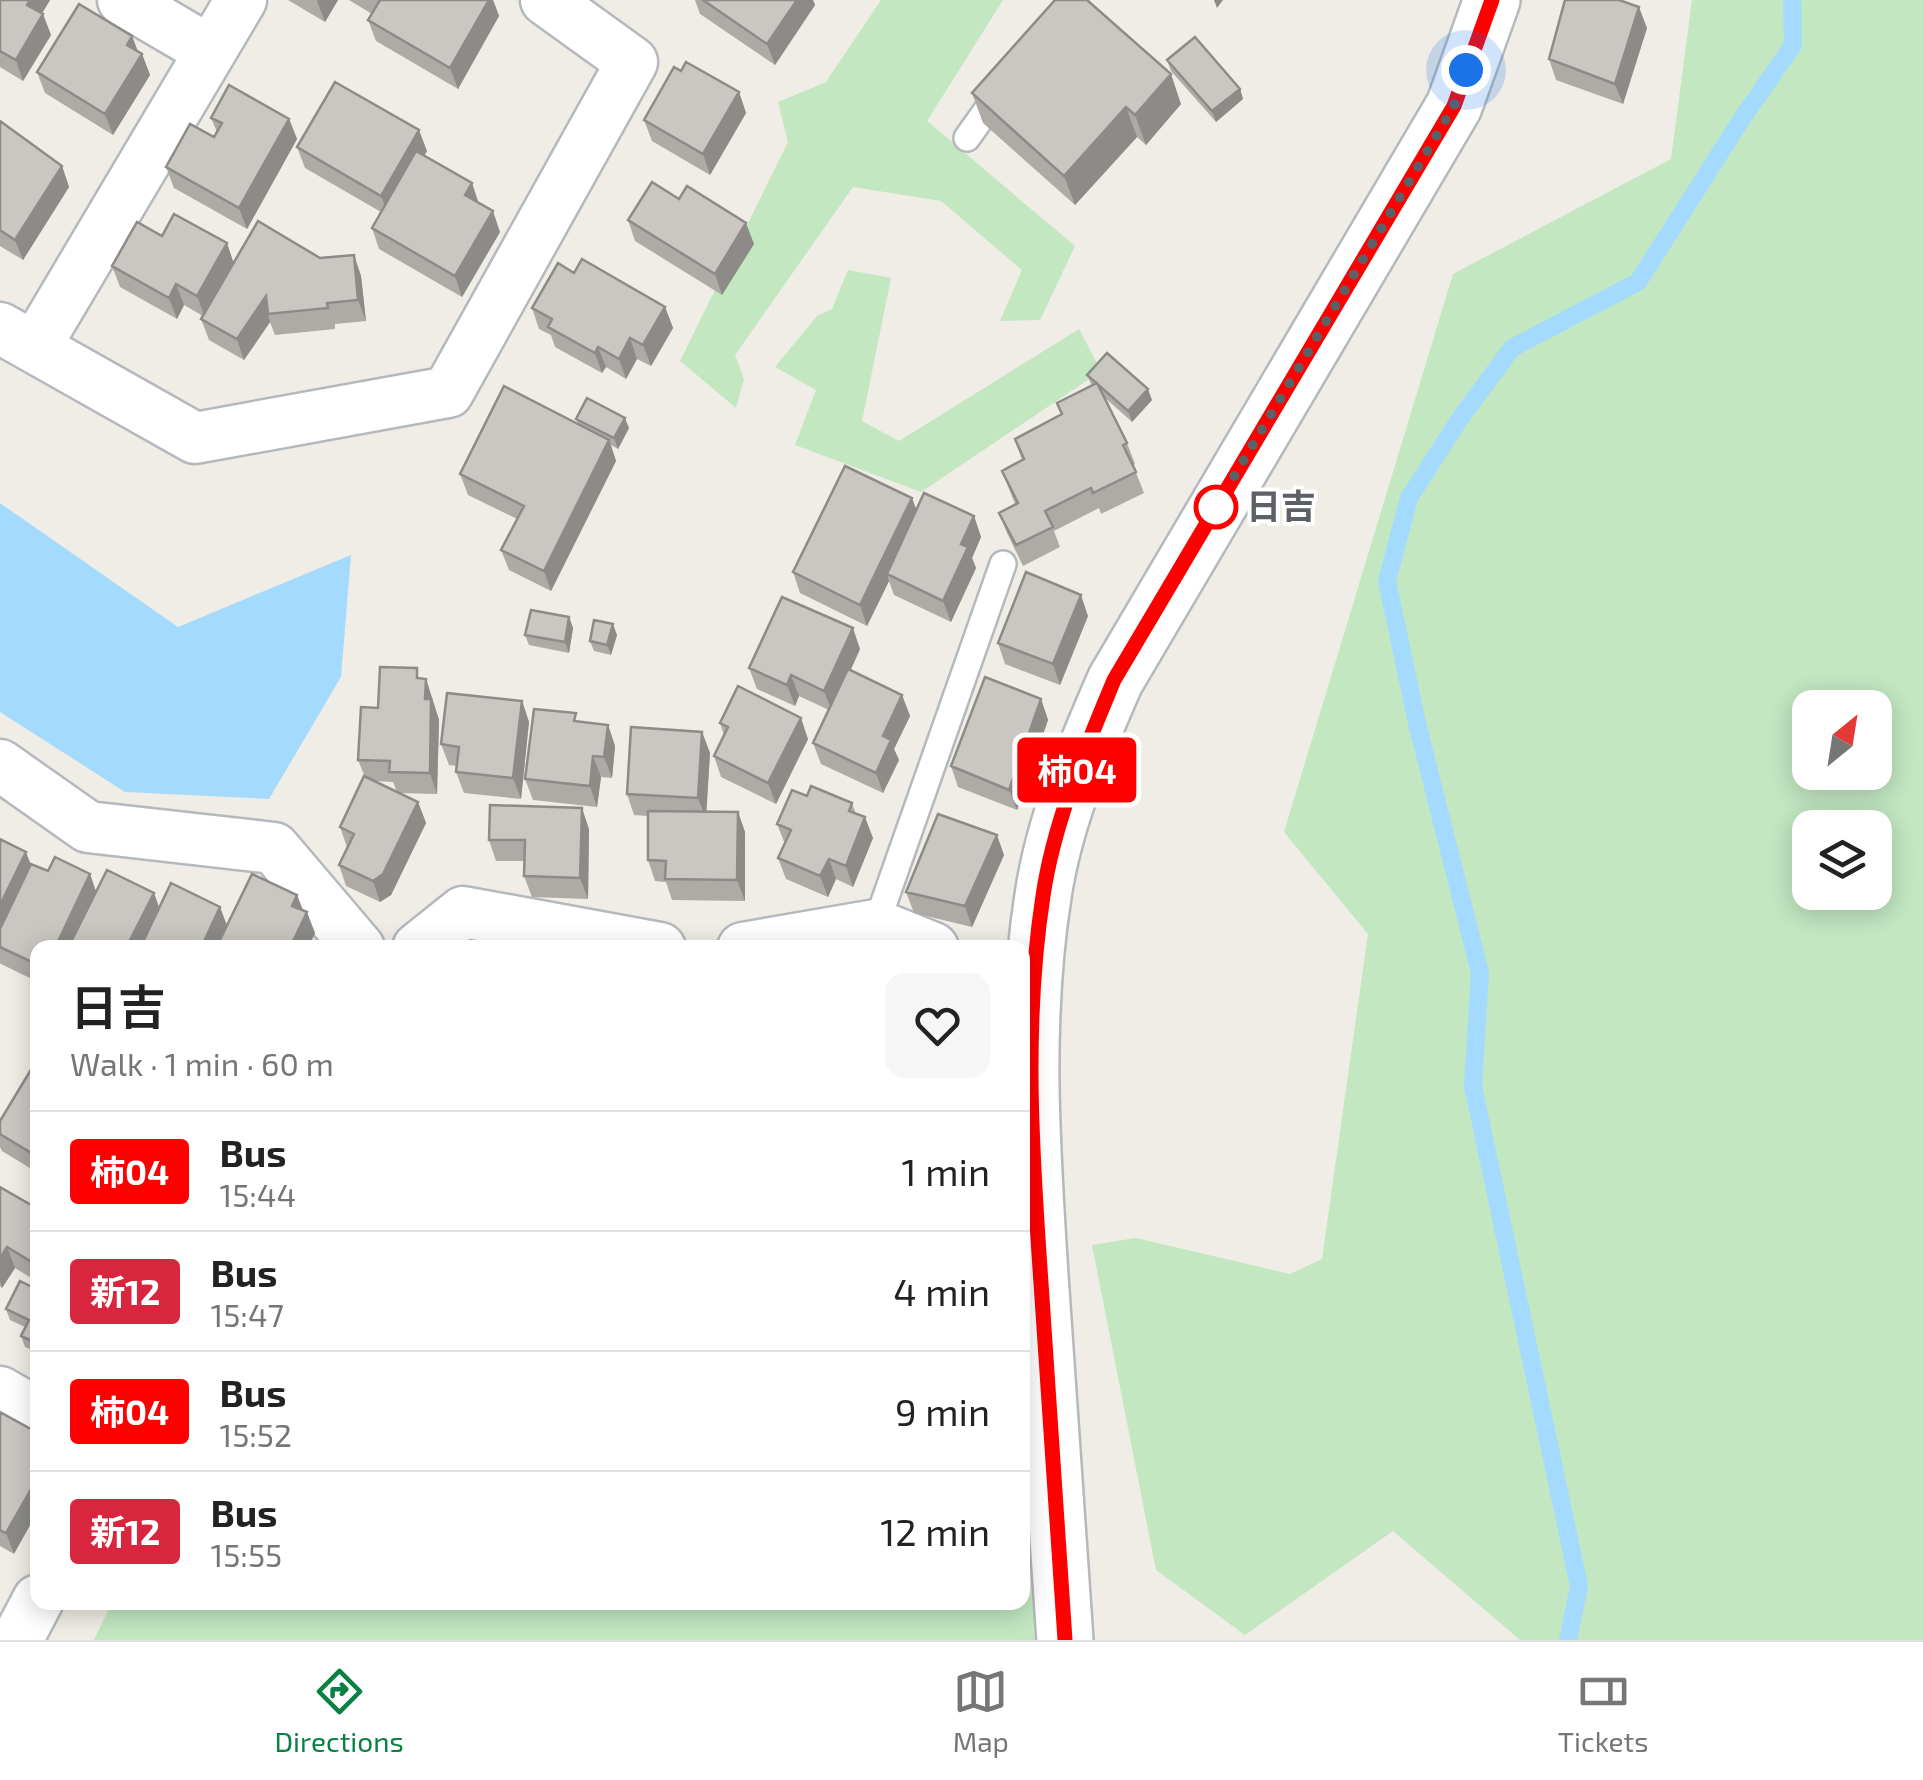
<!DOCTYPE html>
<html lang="en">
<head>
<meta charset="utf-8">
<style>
  :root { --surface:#fff; --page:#f6f6f6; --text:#222; --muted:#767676; --line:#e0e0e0; --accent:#0b8043 }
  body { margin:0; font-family:"Exo 2","Noto Sans JP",sans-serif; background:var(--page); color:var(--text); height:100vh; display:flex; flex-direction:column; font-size:38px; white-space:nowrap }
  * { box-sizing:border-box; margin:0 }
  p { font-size:32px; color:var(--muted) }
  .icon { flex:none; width:55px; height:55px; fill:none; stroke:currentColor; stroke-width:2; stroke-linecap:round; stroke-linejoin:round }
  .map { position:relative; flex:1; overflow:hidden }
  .sheet { position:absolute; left:30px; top:940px; width:1000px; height:670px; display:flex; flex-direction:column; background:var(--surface); border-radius:20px; box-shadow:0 5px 25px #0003 }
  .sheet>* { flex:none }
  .badge { padding:0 20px; border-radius:8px; font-size:35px; line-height:65px }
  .needle { width:65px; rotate:30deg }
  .tools { position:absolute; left:1792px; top:690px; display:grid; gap:20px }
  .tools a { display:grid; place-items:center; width:100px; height:100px; border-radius:20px; background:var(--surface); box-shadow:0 5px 25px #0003; font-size:50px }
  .you { position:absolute; width:50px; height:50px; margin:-25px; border:8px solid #fff; border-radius:50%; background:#1a73e8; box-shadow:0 0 0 15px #1a73e833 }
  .map>.badge { position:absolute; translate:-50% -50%; box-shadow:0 0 0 5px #fff }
  .round { display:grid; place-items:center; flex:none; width:105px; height:105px; border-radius:20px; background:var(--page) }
  .overview { display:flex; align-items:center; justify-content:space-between; height:170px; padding:0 40px }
  h1 { font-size:48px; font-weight:600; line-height:75px }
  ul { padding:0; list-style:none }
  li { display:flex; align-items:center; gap:30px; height:120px; padding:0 40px; border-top:2px solid var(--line) }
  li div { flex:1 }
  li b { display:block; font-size:38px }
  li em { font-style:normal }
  li .badge { min-width:110px; font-weight:700; text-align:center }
  .tab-bar { display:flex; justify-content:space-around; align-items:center; height:140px; border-top:2px solid var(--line); background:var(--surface); font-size:28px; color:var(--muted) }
  .tab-bar a { display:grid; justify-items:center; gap:5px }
  .tab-bar .current { color:var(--accent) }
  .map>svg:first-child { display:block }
  .green { fill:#c2e7c1; fill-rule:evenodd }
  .water { fill:#a5daff }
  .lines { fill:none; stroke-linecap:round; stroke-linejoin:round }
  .stream { stroke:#a5daff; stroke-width:18 }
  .service-casing { stroke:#b5b8bc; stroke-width:30 }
  .minor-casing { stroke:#b5b8bc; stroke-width:55 }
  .tertiary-casing { stroke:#b5b8bc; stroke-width:60 }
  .service { stroke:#fff; stroke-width:25 }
  .minor { stroke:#fff; stroke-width:50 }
  .tertiary { stroke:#fff; stroke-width:55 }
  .wall { fill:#aeaba7; fill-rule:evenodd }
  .shaded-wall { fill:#8d8b88 }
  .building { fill:#cac7c2; stroke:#8d8b88; stroke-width:2.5 }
  .line-casing { stroke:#fff; stroke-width:22 }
  .line { stroke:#f00; stroke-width:15 }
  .walk { stroke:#5d6166; stroke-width:10; stroke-dasharray:0 18 }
  .stop-dot { fill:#fff; stroke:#f00; stroke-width:5 }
  .labels { text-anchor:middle; stroke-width:8; stroke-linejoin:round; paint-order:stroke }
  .stop-label { font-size:35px; font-weight:bold; fill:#5d6166; stroke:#fff; text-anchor:start }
</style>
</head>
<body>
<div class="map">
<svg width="1923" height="1640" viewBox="0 0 1923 1640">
  <rect width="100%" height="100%" fill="#efede5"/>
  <path class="green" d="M881,0H1003L927,121L1075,246L1040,320L1000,321L1022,270L941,201L853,187L735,355L744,379L736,408L680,361L788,142L778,102L826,82Z
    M1692,0H1923V1640H1520L1393,1531L1245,1635L1156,1570L1092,1245L1136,1238L1290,1274L1322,1259L1368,934L1284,832L1453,274L1671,159ZM1810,708H1875V772H1810ZM1810,828H1875V892H1810Z
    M848,270L891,278L862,421L899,441L1079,329L1101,371L921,492L795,445L816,390L775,367L817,316L832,309Z
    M1023,1534L1038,1640H94L112,1602H1022Z"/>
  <path class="water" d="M0,503L178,627L351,555L341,677L269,799L125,792L0,712Z"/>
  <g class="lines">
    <path class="stream" d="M1568,1640L1579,1586L1473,1086L1480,973L1417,723L1387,581L1409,498L1461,417L1512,348L1638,282L1739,123L1793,45L1792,0"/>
    <g class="service-casing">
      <path id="service" d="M967,138L999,93
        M876,925L1003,564"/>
    </g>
    <g class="minor-casing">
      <path id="minor" d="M123,0L210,51
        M0,328L195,438L448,392L632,62L546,0
        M35,347L241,0
        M0,765L88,827L274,848L359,948
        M418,948L463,912L660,948
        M743,948L876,925L933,948
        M0,1392L38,1414
        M17,1640L38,1600"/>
    </g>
    <g class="tertiary-casing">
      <path id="tertiary" d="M1065,1640C1057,1519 1048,1397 1040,1276C1032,1149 1023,1023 1043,896C1054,821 1085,750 1115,681L1454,106L1492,0"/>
    </g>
    <use href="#service" class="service"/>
    <use href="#minor" class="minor"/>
    <use href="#tertiary" class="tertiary"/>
  </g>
  <path class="wall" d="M0,0H50L42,13L51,35L23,81L0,67Z
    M288,0H338L325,22Z
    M349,0H493L499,16L458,89L376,41L368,20L372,14Z
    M695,0H813L815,5L775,65L700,14Z
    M1647,28L1623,104L1556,80L1549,59Z
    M132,36L138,52L142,54L150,75L113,135L45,93L37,72Z
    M1167,60L1240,89L1243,99L1216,122L1171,71Z
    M681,71L739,92L746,113L710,175L652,141L644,120Z
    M972,93L1181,104L1146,145L1137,137L1075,205L983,123Z
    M211,118L289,119L297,139L247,229L174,188L166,167L214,137L217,132Z
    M0,121L62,166L69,187L23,260L0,246Z
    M297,147L427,151L424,156L479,203L500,232L462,297L379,249L372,228L381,212L305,168Z
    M628,220L754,244L722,295L635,241Z
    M162,236L234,263L354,255L361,276L366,321L335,324V329L275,335L270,322L244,360L209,340L201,319L203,316L184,305L177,319L120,287L112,266Z
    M574,273L665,307L673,328L651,366L637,359L626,379L606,367L602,373L555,347L551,335L539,329L532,308Z
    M1087,375L1152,400L1132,422L1103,396L1127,443L1135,464L1133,465L1144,493L1101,514L1099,508L1054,531L1060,547L1023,566L1007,533L999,513L1015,504L1002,471L1022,460L1015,439L1061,415L1057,403L1092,386Z
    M576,419L629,428L618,449L611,445L616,461L551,591L509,570L501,550L517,519L468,495L460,474L578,424Z
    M916,510L974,516L981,537L972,558L976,568L951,622L894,595L889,581L867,626L800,593L793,572Z
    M1088,616L1060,685L1005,664L998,643Z
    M569,617L573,628L569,653L529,645L525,635Z
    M617,635L611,655L594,651L590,641Z
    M860,649L850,671L902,695L910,716L894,749L899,760L883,793L821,764L813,743L829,710L799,696L795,706L757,689L749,668Z
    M421,679H426L439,720L437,794L398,793L418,802L426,823L391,895L380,902L346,886L339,865L347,847L340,827L365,777L358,760L378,708ZM373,781L393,782L397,792Z
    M1041,699L1048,720L1017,810L958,787L951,766Z
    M522,701L529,722L521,799L464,793L456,772L457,766L449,765L441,744Z
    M578,721L608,725L615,746L612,778L601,777L597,807L533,800L525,779Z
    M720,723L808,739L776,804L721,777L714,756L724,735Z
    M702,732L710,753L706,811L738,812L745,832V901L672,900L666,882L655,881L648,860V816L634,815L627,794Z
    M807,796L852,803L856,814L873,838L853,887L836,879L828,897L786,879L778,858L785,844L777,824Z
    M589,829L588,899L532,897L524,876V861H496L489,840Z
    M0,839L31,864L48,871L90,874L96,891L154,893L159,908L227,926L297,895L303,910L315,933L308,948H38V982L1,964L0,963Z
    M1004,855L972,927L914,913L906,892Z
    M38,1071V1173L2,1151L0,1147V1121Z
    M0,1187L38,1209V1282L15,1268L2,1288L0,1286Z
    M38,1290V1353L25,1347L21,1336L25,1327L10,1320L6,1309Z
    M0,1412L14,1554L0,1546Z"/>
  <path class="shaded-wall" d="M30,0H50L35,25L27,5Z
    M318,0H338L325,22L317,1Z
    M489,0H493L499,16L458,89L450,68Z
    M797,0H813L815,5L775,65L767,44Z
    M1214,0H1223L1217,8Z
    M1639,7L1647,28L1623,104L1615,84Z
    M43,14L51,35L23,81L16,60Z
    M132,36L140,57L127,45Z
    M142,54L150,75L113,135L105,114Z
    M1171,74L1181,104L1146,145L1135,115Z
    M1240,89L1243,99L1216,122L1212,111Z
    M739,92L746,113L710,175L703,154Z
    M1126,107L1137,137L1075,205L1064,176Z
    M289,119L297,139L247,229L239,208Z
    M419,130L427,151L389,216L381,196Z
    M62,166L69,187L23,260L15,240Z
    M472,183L479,204L465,195Z
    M493,211L500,232L462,297L455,276Z
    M746,223L754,244L722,295L715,274Z
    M227,243L234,264L205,317L197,296Z
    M354,255L361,276L366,321L358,300Z
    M176,284L184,305L177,319L169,298Z
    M266,296L268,314L270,322L244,360L237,339Z
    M665,307L673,328L651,366L643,345Z
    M630,338L637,359L626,379L619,359Z
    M598,347L606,367L602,373L595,353Z
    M1148,389L1152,400L1132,422L1128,411Z
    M625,418L629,428L618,449L614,438Z
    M609,440L616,461L551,591L544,571Z
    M912,498L920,519L887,574L889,581L867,626L860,605Z
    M974,516L981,537L972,558L976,568L951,622L943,601L961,544Z
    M1081,595L1088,616L1060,685L1053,664Z
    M569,617L573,628L569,653L565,642Z
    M613,624L617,635L611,655L607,645Z
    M853,628L860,649L832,712L824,691Z
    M791,675L799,696L795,706L787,685Z
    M426,679L439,720L437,794L430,773L425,699Z
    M902,695L910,716L894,749L899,760L883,793L876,773L883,736Z
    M1041,699L1048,720L1017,810L1009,790Z
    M522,701L529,722L521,799L513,778Z
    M801,718L808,739L776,804L768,783Z
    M608,725L615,746L612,778L604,757Z
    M702,732L710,753L706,819L698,798Z
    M593,756L601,777L597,807L590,786Z
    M418,802L426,823L391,895L380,902L373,881Z
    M582,808L589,829L588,899L580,878Z
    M738,812L745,832V901L737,880Z
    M865,817L873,838L853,887L846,866Z
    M997,835L1004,855L972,927L965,906Z
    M26,852L34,873L0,940V905Z
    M829,859L836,879L828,897L820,876Z
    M90,874L97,895L72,948H55Z
    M154,893L161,913L144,948H126Z
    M297,895L305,916L292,906Z
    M220,907L228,928L218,948H201Z
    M307,912L315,933L308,948H290Z
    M7,1247L15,1268L2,1288L0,1281V1258Z
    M38,1477V1511L14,1554L6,1533Z"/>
  <path class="building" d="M0,0H30L27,5L43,14L16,60L0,51Z
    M380,0H489L450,68L368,20Z
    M703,0H797L767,44Z
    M1055,0H1087L1171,74L1135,115L1126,107L1064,176L972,93Z
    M1565,0H1619L1639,7L1615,84L1549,59Z
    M79,4L132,36L127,45L142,54L105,114L37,72Z
    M1195,37L1240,89L1212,111L1167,60Z
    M686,62L739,92L703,154L644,120L674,67L681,71Z
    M335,82L419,130L381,196L297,147Z
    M229,85L289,119L239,208L166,167L190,124L214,137L222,123L211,118Z
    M0,121L62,166L15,240L0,230Z
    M416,151L472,183L465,195L493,211L455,276L372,228Z
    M652,182L679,199L687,186L746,223L715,274L628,220Z
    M174,214L227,243L197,296L176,284L169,298L112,266L137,222L162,236Z
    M258,221L320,258L354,255L358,300L327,303L328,308L268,314L266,296L237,339L201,319Z
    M582,259L665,307L643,345L630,338L619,359L598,347L595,353L548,327L552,319L532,308L558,263L574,273Z
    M1107,353L1148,389L1128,411L1087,375Z
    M1097,383L1127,443L1123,445L1136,472L1093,493L1091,488L1045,511L1053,527L1016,545L999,513L1018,503L1002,471L1024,459L1015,439L1062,414L1057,403Z
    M504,386L609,440L544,571L501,550L524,506L460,474Z
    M587,398L625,418L614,438L576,419Z
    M845,466L912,498L860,605L793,572Z
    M924,493L974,516L961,544L968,547L943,601L887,574Z
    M1026,572L1081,595L1053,664L998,643Z
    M782,597L853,628L824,691L791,675L787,685L749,668Z
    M531,610L569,617L565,642L525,635Z
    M594,620L613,624L607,645L590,641Z
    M380,667L417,668V678L426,679L425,699H431L430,773L389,772L390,761L358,760L361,707L378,708Z
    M848,669L902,695L883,736L891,740L876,773L813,743Z
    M985,677L1041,699L1009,790L951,766Z
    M738,686L801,718L768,783L714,756L728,727L720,723Z
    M447,693L522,701L513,778L456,772L459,747L441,744Z
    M534,709L576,713L574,721L608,725L604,757L593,756L590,786L525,779Z
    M631,727L702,732L698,798L627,794Z
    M364,776L418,802L383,874L373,881L339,865L354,834L340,827Z
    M811,786L852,803L849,811L865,817L846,866L829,859L820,876L778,858L791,830L777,824L792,790L807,796Z
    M490,805L582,808L580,878L524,876L525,840H489Z
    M648,811L738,812L737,880L665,879L666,861L648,860Z
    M938,814L997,835L965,906L906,892Z
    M0,839L26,852L0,905Z
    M55,857L90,874L55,948H38V965L0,947V929L31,864L48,871Z
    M107,870L154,893L126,948H68Z
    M252,874L297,895L292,906L307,912L290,948H220L217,946Z
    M171,883L220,907L201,948H140Z
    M32,1068L38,1071V1157L0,1134V1121Z
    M0,1187L38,1209V1260L35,1264L7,1247L0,1258Z
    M20,1281L38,1290V1344L21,1336L29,1320L6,1309Z
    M0,1412L38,1433V1477L6,1533L0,1530Z"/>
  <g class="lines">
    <g class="line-casing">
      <path id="line" d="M1065,1640C1057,1521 1049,1402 1041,1283C1032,1154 1023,1025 1043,896C1054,821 1085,750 1114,680L1454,106L1492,0"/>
    </g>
    <use href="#line" class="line"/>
    <path class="walk" d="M1216,507L1454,106L1466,70"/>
  </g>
  <circle class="stop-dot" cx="1216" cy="507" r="20"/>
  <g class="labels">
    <g class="stop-label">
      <text x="1246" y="519">日吉</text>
    </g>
  </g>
</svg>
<div class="tools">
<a><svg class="needle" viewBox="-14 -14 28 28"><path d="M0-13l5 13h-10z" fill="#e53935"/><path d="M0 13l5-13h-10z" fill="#767676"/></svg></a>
<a><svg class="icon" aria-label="layers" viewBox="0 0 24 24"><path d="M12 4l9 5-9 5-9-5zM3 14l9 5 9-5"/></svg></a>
</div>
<div class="you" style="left:1466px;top:70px"></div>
<b class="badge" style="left:1077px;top:770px;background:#f00;color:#fff">柿04</b>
<section class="sheet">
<div class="overview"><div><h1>日吉</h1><p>Walk · 1 min · 60 m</p></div><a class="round"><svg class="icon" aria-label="heart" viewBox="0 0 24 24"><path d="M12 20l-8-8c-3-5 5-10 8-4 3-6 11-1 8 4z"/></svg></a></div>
<ul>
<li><span class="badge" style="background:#f00;color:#fff">柿04</span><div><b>Bus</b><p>15:44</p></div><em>1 min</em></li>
<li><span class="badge" style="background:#d7263d;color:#fff">新12</span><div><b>Bus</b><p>15:47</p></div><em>4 min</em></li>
<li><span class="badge" style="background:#f00;color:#fff">柿04</span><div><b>Bus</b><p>15:52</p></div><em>9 min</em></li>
<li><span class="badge" style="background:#d7263d;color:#fff">新12</span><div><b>Bus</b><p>15:55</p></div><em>12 min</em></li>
</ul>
</section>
</div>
<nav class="tab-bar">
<a class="current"><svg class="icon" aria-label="directions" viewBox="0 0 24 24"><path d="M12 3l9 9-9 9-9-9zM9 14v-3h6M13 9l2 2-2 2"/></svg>Directions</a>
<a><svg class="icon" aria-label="map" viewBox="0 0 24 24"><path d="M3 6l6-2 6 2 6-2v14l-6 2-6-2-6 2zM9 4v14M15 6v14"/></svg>Map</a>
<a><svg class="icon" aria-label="tickets" viewBox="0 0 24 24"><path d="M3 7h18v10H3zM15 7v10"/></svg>Tickets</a>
</nav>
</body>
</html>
